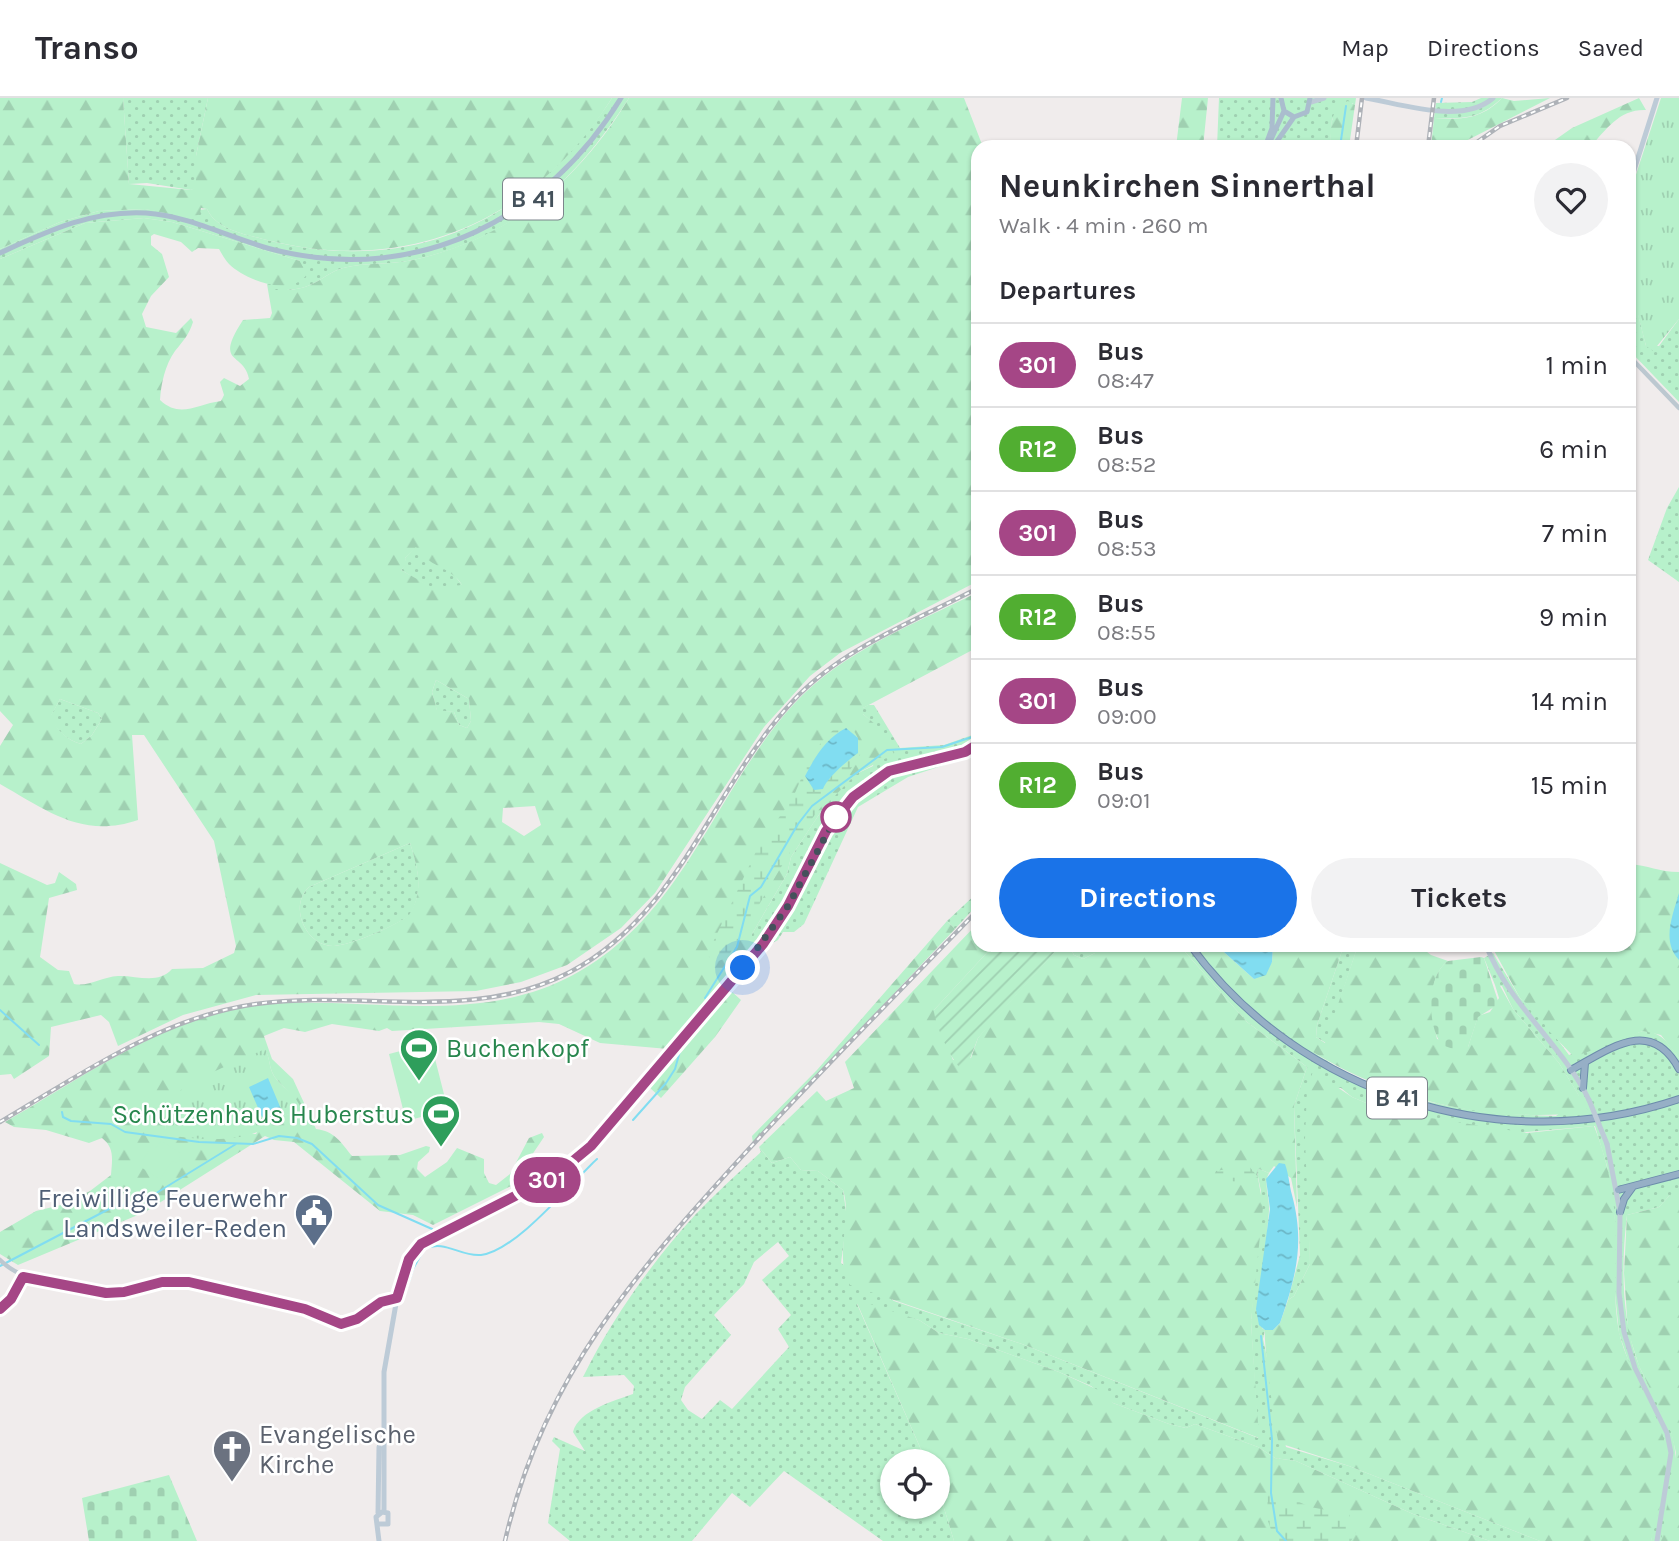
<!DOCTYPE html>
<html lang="en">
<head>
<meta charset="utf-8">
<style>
  :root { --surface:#fff; --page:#f2f2f3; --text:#2b2b33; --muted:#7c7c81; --line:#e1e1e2; --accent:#1a73e8 }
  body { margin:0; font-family:Karla,sans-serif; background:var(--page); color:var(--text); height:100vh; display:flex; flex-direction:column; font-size:26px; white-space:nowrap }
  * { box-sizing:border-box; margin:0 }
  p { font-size:23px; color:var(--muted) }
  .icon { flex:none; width:38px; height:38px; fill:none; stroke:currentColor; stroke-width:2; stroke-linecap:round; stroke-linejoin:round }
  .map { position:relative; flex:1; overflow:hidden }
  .drawer { position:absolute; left:971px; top:42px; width:665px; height:812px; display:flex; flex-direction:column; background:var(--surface); border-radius:21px; box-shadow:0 2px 5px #0004 }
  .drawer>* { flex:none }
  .badge { padding:0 14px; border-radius:23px; font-size:24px; line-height:46px }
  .controls { position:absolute; left:880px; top:1351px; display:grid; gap:14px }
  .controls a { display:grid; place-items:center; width:70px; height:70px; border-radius:50%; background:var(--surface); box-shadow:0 2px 5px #0004; font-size:35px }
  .you { position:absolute; width:35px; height:35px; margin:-18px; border:5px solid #fff; border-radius:50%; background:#1a73e8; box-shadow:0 0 0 10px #1a73e833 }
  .map>.badge { position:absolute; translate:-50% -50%; box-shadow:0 0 0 4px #fff }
  h2 { padding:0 28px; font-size:26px; line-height:63px }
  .round { display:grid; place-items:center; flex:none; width:74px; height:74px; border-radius:37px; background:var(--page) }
  .overview { display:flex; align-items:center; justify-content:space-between; height:119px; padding:0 28px }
  h1 { font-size:33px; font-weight:700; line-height:52px }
  .action { display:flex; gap:14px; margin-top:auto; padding:14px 28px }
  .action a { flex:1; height:80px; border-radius:42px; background:var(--accent); color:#fff; font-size:28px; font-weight:700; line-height:80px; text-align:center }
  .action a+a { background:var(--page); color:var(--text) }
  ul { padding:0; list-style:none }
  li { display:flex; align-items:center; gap:21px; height:84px; padding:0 28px; border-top:2px solid var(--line) }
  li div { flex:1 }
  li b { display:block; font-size:26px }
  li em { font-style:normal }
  li .badge { min-width:77px; font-weight:700; text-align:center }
  header { display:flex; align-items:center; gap:42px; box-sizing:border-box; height:98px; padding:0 35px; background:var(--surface); border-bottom:2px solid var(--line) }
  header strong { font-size:33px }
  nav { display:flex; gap:38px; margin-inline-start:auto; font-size:24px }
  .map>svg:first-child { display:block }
  .grass { fill:url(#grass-dots); fill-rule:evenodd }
  .forest { fill:url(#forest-firs); fill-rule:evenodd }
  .wetland { fill:url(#wetland-marsh) }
  .cemetery { fill:url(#cemetery-stones) }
  .park { fill:url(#park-tufts) }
  .garden { fill:url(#garden-furrows) }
  .pitch { fill:#b7f1cb }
  .water { fill:url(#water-ripples) }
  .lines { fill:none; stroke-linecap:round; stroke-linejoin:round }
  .stream { stroke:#81ddf1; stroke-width:2 }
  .trunk-casing { stroke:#6c8cab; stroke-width:8 }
  .tertiary { stroke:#bcc8d0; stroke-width:4.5 }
  .secondary { stroke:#bdcbd7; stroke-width:5 }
  .primary { stroke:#aabdce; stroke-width:5 }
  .trunk { stroke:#96afc6; stroke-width:6 }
  .rail-casing { stroke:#aeb2b8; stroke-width:4.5 }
  .rail { stroke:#fff; stroke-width:2; stroke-dasharray:5; stroke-linecap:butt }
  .secondary-bridge { stroke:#bdcbd7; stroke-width:5 }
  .line-casing { stroke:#fff; stroke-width:16 }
  .line { stroke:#a54686; stroke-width:10 }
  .walk { stroke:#44515b; stroke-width:7; stroke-dasharray:0 12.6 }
  .stop-dot { fill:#fff; stroke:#a54686; stroke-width:3.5 }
  .labels { text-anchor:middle; stroke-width:5; stroke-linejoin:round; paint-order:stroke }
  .shield { fill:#fff; stroke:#7c858c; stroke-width:2 }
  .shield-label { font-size:24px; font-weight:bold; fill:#44515b }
  .leisure-label { font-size:26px; fill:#27864d; stroke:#fff; text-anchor:start }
  .service-label { font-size:26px; fill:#4e5e75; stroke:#fff; text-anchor:end }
  .worship-label { font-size:26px; fill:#5b616d; stroke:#fff; text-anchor:start }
</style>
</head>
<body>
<header>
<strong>Transo</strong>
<nav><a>Map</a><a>Directions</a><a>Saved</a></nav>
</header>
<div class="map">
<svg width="1679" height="1443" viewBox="0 0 1679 1443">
  <defs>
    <pattern id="grass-dots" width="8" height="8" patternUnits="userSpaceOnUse" patternTransform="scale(1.75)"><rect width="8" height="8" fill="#b7f1cb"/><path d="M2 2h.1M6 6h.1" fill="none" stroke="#9fd0b1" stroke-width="1.8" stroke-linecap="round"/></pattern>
    <pattern id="forest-firs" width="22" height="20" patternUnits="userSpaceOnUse" patternTransform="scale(1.75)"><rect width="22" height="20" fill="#b7f1cb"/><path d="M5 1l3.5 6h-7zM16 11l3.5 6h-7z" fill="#9fd0b1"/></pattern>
    <pattern id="wetland-marsh" width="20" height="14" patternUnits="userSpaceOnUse" patternTransform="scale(1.75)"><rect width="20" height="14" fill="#b7f1cb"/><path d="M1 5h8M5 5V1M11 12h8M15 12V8" fill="none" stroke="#9fd0b1"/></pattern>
    <pattern id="cemetery-stones" width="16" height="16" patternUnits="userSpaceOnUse" patternTransform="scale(1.75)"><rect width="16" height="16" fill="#b7f1cb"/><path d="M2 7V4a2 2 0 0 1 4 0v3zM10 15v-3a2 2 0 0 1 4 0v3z" fill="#9fd0b1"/></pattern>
    <pattern id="park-tufts" width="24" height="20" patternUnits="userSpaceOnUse" patternTransform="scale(1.75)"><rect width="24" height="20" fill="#b7f1cb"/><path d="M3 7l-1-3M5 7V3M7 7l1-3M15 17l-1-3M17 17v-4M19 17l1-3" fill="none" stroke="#9fd0b1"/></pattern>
    <pattern id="garden-furrows" width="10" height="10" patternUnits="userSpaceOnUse" patternTransform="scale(1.75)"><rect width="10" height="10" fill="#b7f1cb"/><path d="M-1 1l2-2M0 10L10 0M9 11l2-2" fill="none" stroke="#9fd0b1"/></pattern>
    <pattern id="water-ripples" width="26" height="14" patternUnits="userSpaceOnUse" patternTransform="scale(1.75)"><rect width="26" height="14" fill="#81ddf1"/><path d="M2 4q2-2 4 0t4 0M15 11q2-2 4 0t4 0" fill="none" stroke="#6bb6c6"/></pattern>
  </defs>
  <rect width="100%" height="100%" fill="#f0ecec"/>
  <path class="grass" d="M123,0H208L196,58V90L191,92L147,85L129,86Z
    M612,0H629C575,84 513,140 413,162C390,167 365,164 343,170C331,173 322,182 310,187C297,193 282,192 268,192L267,186H293L300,163L172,124L144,120L85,125L0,161V151L60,124L99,113L145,111L174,115L207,111C217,133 249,137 271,143C415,178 532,122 612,0Z
    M1219,0H1356L1355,7L1352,5L1332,21L1330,49H1217Z
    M1481,0H1502C1480,21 1463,21 1434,20L1436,5L1472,4Z
    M1629,214L1638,216L1646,248H1659L1679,221V304L1629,252Z
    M1679,389V484L1648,462L1667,410Z
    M416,448L455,478L463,488L433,491L401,472L406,466L405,460Z
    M436,582L469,601L471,623L467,630L459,627L454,614L437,613L432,594Z
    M60,601L98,615L102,621L92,637L81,646C67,642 56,632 50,619Z
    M868,607H874L900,650L944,647L978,635V656L908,679L858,709L804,826L794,834H783L778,842L769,847L679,952L673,947L751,850L752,836L787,776L791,759L814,724L834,695L856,676L873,668L882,633L863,616V610Z
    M410,745C418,769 424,793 410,817C396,828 351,847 334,848C306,849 288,808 309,789Z
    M978,794V806L955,831L947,823Z
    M1069,847H1130L1132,850L1126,856L1095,855L1083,861L1074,857Z
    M1179,847H1197C1221,880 1249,905 1281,929C1295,940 1309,952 1324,961C1392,1005 1477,1016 1556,1018L1579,998L1559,965L1513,911L1502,888L1495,887L1484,860L1493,855L1520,900L1538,915L1569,957L1643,933C1662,934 1668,945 1679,960V1097H1670L1659,1109L1627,1117C1621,1167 1621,1223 1640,1270C1652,1297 1673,1323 1675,1353C1678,1382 1667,1415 1661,1443H1651L1666,1356L1662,1337L1631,1271L1619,1235L1615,1195V1123L1607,1068L1595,1028L1517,1035L1385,1013L1352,999L1341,990L1307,992L1310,1166L1294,1198L1288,1202L1300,1157L1294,1008L1307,969L1247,924Z
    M1344,847H1358L1326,945L1316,939L1317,927Z
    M759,1049L772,1065L790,1059L801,1072L818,1073L843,1092L847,1120L841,1165L894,1203L1022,1246L1258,1340L1251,1224L1261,1093L1257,1074L1259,1071L1269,1075C1263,1086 1270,1100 1269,1113C1265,1152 1263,1191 1262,1230L1265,1232L1263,1241L1286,1349L1349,1368L1540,1443H1490L1413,1416L1296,1363L1275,1360L1258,1349L1195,1326L1186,1330L1169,1326L1113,1305L1091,1288L1059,1274L968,1241L939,1235L919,1222L857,1206L926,1363H892V1409H938V1390L954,1443H883L784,1373L750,1409L732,1395L692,1443H570L548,1425L560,1351L552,1343L554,1339L585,1353L573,1334C579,1312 614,1303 633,1296L634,1288L624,1277L583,1279C611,1222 652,1164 695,1117C716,1095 739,1074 761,1054ZM778,1144L789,1158L762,1182L791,1217L778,1231L789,1249L732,1311L720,1302L702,1321L688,1312L681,1302L685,1289L731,1237L714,1217L744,1186L754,1164Z"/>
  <path class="forest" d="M0,0H123L129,86L191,92L196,89V58L208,0H612C536,121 411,177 271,143C249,137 217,133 207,111L201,110L200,116L191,120L145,111L99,113L60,124L0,151Z
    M629,0H964L983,49H978V483L840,555L810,578L764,629L655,795L621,830L567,867L521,884L476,893L256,897L183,917L118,948L109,924L101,917L51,929L49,958L14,981L11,976L0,977V765L47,787L55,785L59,774L76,786L77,792L49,800L40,859L58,872L69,873L74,886C89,889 102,879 118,878C136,877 158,887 172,871L203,870L234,855L236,848L214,743L144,637H132L138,722C82,741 48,713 0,686V648L13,627L0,613V161L85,125L144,120L172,124L300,163L307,176C292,200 245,182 229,166C225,162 222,156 219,151L198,150L192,154L181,144L154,136L151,138V147L162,156L169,179L151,198L142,216L146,229L176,235L191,220L193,224C189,237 183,243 175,253C165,267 161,286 160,302C180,321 197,306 221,303L224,297L220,284L224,280L240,288L249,281C244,253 213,268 243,222L270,220L272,215L268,192C282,192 297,193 310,187C322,182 331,173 343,170C365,164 390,167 413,162C508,141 579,83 629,0ZM416,449C426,468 452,469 462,487L433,490L401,472L407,466L405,460ZM436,582L469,601L471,623L467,630L459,627L454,614L437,612L432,594ZM60,601L98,615L102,621L92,637L81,646C67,642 56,632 51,618ZM535,708L541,727L524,738L502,724L503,710ZM410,745C418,770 424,794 409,817C396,828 351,847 334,848C306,849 288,808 309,789Z
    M1182,0H1208L1203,49H1176Z
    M1502,0L1514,3L1550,0L1456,48L1431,49L1434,20C1462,22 1482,21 1502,0Z
    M1639,0L1646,12C1619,11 1607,31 1590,49H1545L1572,30Z
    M1348,3L1355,7L1349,49H1330C1331,33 1329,8 1348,3Z
    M978,494V549L863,610V616L882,632L894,656L856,676L824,709L791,759L787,776L752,836V850L668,951L600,945L559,926L539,924L392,933L387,930L379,933L332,926L305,934L284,930L264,938L272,961L293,981L316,1031C334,1033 341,1044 352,1058L400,1057L426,1048L430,1049L429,1054L418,1064L417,1071L425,1079L447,1064L457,1050L484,1061V1075L489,1085L496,1087L510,1076L529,1040L542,1035L544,1039L511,1088L433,1127L413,1117L380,1113L294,1044L274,1042L265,1038L145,1114L18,1167L0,1156V1134L36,1113L65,1106L90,1093L111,1077C112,1062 115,1050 102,1040L89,1045L46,1032L14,1029L5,1024C78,982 176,913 260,906C366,898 476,929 573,877C684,818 713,695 793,607C842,553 915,526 978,494ZM265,952C271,961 268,972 277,982C286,992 295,999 301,1012L262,1025L256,1036L165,1037V1027L193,986Z
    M1629,766C1648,767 1659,774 1679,774V960L1661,937L1643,933L1574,959L1548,932L1538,916L1520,900L1491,847H1629Z
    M947,823L955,831L753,1045L752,1038L817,972Z
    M978,825V847H994L934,912L953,962L971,960L978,940L987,929L1061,847H1069L1074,857L1083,861L1095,855H1125L1132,850L1130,847H1179L1247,924L1307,969L1294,1008L1297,1109L1291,1080L1274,1068L1269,1075L1259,1071L1257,1074L1263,1109L1251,1224L1259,1340L1022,1246L850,1187C833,1157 853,1124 843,1092L818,1073L801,1072L790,1059L772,1065L759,1049L817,993L826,1003L854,990L845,964Z
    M1197,847H1216L1254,881L1272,864L1273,847H1344L1317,927L1316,939L1325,945L1358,847H1418L1431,857L1448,863C1426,879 1432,918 1437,941L1468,949L1478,918L1490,914L1499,900L1495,887L1499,886L1513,911L1559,965L1589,1014C1441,1032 1285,970 1197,847Z
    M730,892L741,902L715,939L661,1000L649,989Z
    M1313,973L1352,999L1385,1013L1527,1035L1594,1028C1606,1058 1613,1090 1615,1122C1617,1160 1612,1197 1619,1234C1628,1276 1662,1315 1666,1353C1669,1382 1658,1416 1651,1443H1540L1349,1368L1279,1345C1275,1336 1263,1240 1265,1232H1273L1280,1225L1288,1202L1294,1198L1310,1166L1305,1041L1307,992Z
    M1670,1097H1679V1443H1661L1676,1355L1671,1334L1639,1268L1628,1233L1624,1175L1627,1117L1659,1109Z
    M864,1204L919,1222L939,1235L968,1241L1059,1274L1107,1296L1113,1305L1169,1326L1186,1330L1195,1326L1258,1349L1275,1360L1296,1363L1413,1416L1490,1443H954L938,1390V1363H926L857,1205Z"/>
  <path class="wetland" d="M845,627C858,633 859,642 861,655C845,683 824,703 806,729C778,772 754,817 727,860L715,864L707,857L760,745L792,702L812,655L834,631Z
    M1248,1067L1258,1079L1245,1084L1212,1082L1216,1073Z
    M1267,1389L1310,1409L1349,1416L1356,1434L1351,1443H1275L1268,1423Z"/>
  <path class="cemetery" d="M1481,859L1484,860L1499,906L1478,919L1468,949L1456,952L1442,947C1427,928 1426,878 1448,863Z
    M169,1377L197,1443H89L82,1400Z"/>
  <path class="park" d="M1661,0H1679V221L1653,253L1646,248L1638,217L1629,214V98Z
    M265,951C271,961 268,972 277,982C288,995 294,994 302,1012L263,1025L265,1030C240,1046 194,1041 165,1037C165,1025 166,1011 173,1000C182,985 246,960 265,951Z"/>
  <path class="garden" d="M994,847H1061L978,940L965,974C953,968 934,925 934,912Z"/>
  <path class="pitch" d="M431,945L448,1012L406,1023L389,956Z
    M143,997L164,1009L153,1030L131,1019Z
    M161,1043L182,1056L177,1065L172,1063L160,1081L139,1068L151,1049L155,1051Z"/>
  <path class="water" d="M846,630L858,640V655C848,662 826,681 823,691L814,692L805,678C815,659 826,640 846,630Z
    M1679,795V862C1661,843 1673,817 1679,795Z
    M1216,847H1273L1272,864L1266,877L1254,881Z
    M268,980L281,1011L262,1019L249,989Z
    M1279,1065L1285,1066C1289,1077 1289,1086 1292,1097C1305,1145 1296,1179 1280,1225L1273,1232H1265L1259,1227L1256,1211L1270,1111L1266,1081Z"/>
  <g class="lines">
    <path class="stream" d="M1441,4L1442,0
      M1340,49L1346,8
      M705,900L737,849L750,798L761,789L798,726L812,708L887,652L942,649L978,637
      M0,912L39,947
      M62,1014L63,1019L71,1023L111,1026L125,1034L199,1044L253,1046L279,1038L297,1040L312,1046L378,1107L432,1131
      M633,1022L666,985L675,971L680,953L694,933
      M0,1168L109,1111L145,1102L236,1046
      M407,1190L413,1171L424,1151C445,1141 460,1159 481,1157C516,1153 571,1085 597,1061
      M1261,1238L1272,1341L1271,1395L1277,1433L1286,1443"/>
    <g class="trunk-casing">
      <path id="trunk" d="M1190,847C1300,998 1502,1061 1679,1001
        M1571,972C1611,950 1651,919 1679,971
        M1583,990L1585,965
        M1618,1092L1679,1076
        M1620,1114L1624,1101L1632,1090"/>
    </g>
    <path class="tertiary" d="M1629,258L1679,310
      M0,1162C24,1186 88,1199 122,1195C143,1192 162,1181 185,1184C224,1188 268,1199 305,1211C317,1215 332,1227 345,1226C365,1224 376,1201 397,1200"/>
    <path class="secondary" d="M1366,0C1402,6 1462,27 1493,0
      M1311,4L1324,0
      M1629,88L1657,0
      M1486,847C1509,907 1562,946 1589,1002
      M1607,1046L1620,1114L1619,1195L1624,1234L1635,1270L1667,1335L1671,1355L1657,1443
      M384,1413V1274L397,1200L413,1154L449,1130L556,1077L591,1048L763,846L787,808L826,733L853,699L889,673L965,654L978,646
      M378,1415L379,1349
      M379,1426H388V1415L382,1414L376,1419L379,1443"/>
    <path class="primary" d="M1281,0L1284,13L1294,19L1307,14L1310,0
      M1268,48L1284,13
      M1265,49L1272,30L1273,0
      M1273,49L1294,19
      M0,155C48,133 92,112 146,115C192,118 235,143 279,153C420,186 548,120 621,0"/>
    <use href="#trunk" class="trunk"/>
    <g class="rail-casing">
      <path id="rail" d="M1356,49L1362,0
        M1428,49L1434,0
        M1470,49L1500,28L1567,0
        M0,1024C80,977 162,919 256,906C361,891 471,926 570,874C680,816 712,690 793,603C842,550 915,523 978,490
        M505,1443C542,1280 638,1172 747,1053C822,971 901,892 978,812"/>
    </g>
    <use href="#rail" class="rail"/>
    <path class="secondary-bridge" d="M1589,1002L1607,1046"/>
  </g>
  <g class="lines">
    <g class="line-casing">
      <path id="line" d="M0,1211L11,1201L23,1179L106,1195L124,1194L162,1184H189L305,1211L341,1226L357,1221L381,1204L397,1200L409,1161L421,1146L556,1077L591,1048L763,846L788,808L826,733L853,699L889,673L965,654L978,646"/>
    </g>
    <use href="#line" class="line"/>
    <path class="walk" d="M743,870L788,808L836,719"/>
  </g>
  <defs>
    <g id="stadium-pin" transform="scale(2.0125)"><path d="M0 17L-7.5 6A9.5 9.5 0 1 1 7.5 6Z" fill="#2e9e5b" stroke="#fff"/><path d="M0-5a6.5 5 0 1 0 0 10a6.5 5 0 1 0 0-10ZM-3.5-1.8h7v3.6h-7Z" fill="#fff"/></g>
    <g id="civic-pin" transform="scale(2.0125)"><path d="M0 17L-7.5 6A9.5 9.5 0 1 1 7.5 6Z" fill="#5c6f8a" stroke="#fff"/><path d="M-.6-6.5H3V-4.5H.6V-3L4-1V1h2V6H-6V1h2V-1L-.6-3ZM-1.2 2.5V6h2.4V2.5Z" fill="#fff"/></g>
    <g id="church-pin" transform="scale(2.0125)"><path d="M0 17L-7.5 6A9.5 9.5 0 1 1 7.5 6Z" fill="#6b7280" stroke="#fff"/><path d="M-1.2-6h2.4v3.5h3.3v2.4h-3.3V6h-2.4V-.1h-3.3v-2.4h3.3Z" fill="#fff"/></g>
  </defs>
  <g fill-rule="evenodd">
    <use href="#stadium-pin" x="419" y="950"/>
    <use href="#stadium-pin" x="441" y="1016"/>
    <use href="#civic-pin" x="314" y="1115"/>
    <use href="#church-pin" x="232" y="1351"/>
  </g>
  <circle class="stop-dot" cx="836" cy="719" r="14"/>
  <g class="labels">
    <g class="shield">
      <rect x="503" y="80.5" width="60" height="41" rx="5"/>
      <rect x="1367" y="979.5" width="60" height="41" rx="5"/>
    </g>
    <g class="shield-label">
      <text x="533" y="109">B 41</text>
      <text x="1397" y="1008">B 41</text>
    </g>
    <g class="leisure-label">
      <text x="446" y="959">Buchenkopf</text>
      <text x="414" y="1025" text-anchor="end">Schützenhaus Huberstus</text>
    </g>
    <g class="service-label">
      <text x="287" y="1109">Freiwillige Feuerwehr<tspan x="287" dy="30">Landsweiler-Reden</tspan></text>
    </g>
    <g class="worship-label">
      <text x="259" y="1345">Evangelische<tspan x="259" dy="30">Kirche</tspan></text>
    </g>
  </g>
</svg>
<div class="controls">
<a><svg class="icon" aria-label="locate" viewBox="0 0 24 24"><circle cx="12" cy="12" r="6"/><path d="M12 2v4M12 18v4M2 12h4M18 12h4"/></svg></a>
</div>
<div class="you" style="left:743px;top:870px"></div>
<b class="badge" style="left:547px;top:1082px;background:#a54686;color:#fff">301</b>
<section class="drawer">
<div class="overview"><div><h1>Neunkirchen Sinnerthal</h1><p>Walk · 4 min · 260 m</p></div><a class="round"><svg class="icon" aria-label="heart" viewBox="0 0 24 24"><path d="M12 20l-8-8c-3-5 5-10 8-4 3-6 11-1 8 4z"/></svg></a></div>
<h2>Departures</h2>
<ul>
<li><span class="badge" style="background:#a54686;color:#fff">301</span><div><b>Bus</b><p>08:47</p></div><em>1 min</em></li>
<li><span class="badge" style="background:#51ae31;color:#fff">R12</span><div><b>Bus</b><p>08:52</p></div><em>6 min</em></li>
<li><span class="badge" style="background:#a54686;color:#fff">301</span><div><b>Bus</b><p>08:53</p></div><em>7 min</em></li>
<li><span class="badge" style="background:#51ae31;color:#fff">R12</span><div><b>Bus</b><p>08:55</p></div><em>9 min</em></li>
<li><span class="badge" style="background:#a54686;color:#fff">301</span><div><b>Bus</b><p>09:00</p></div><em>14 min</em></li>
<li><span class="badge" style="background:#51ae31;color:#fff">R12</span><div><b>Bus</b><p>09:01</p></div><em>15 min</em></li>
</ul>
<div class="action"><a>Directions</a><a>Tickets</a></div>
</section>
</div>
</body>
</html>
